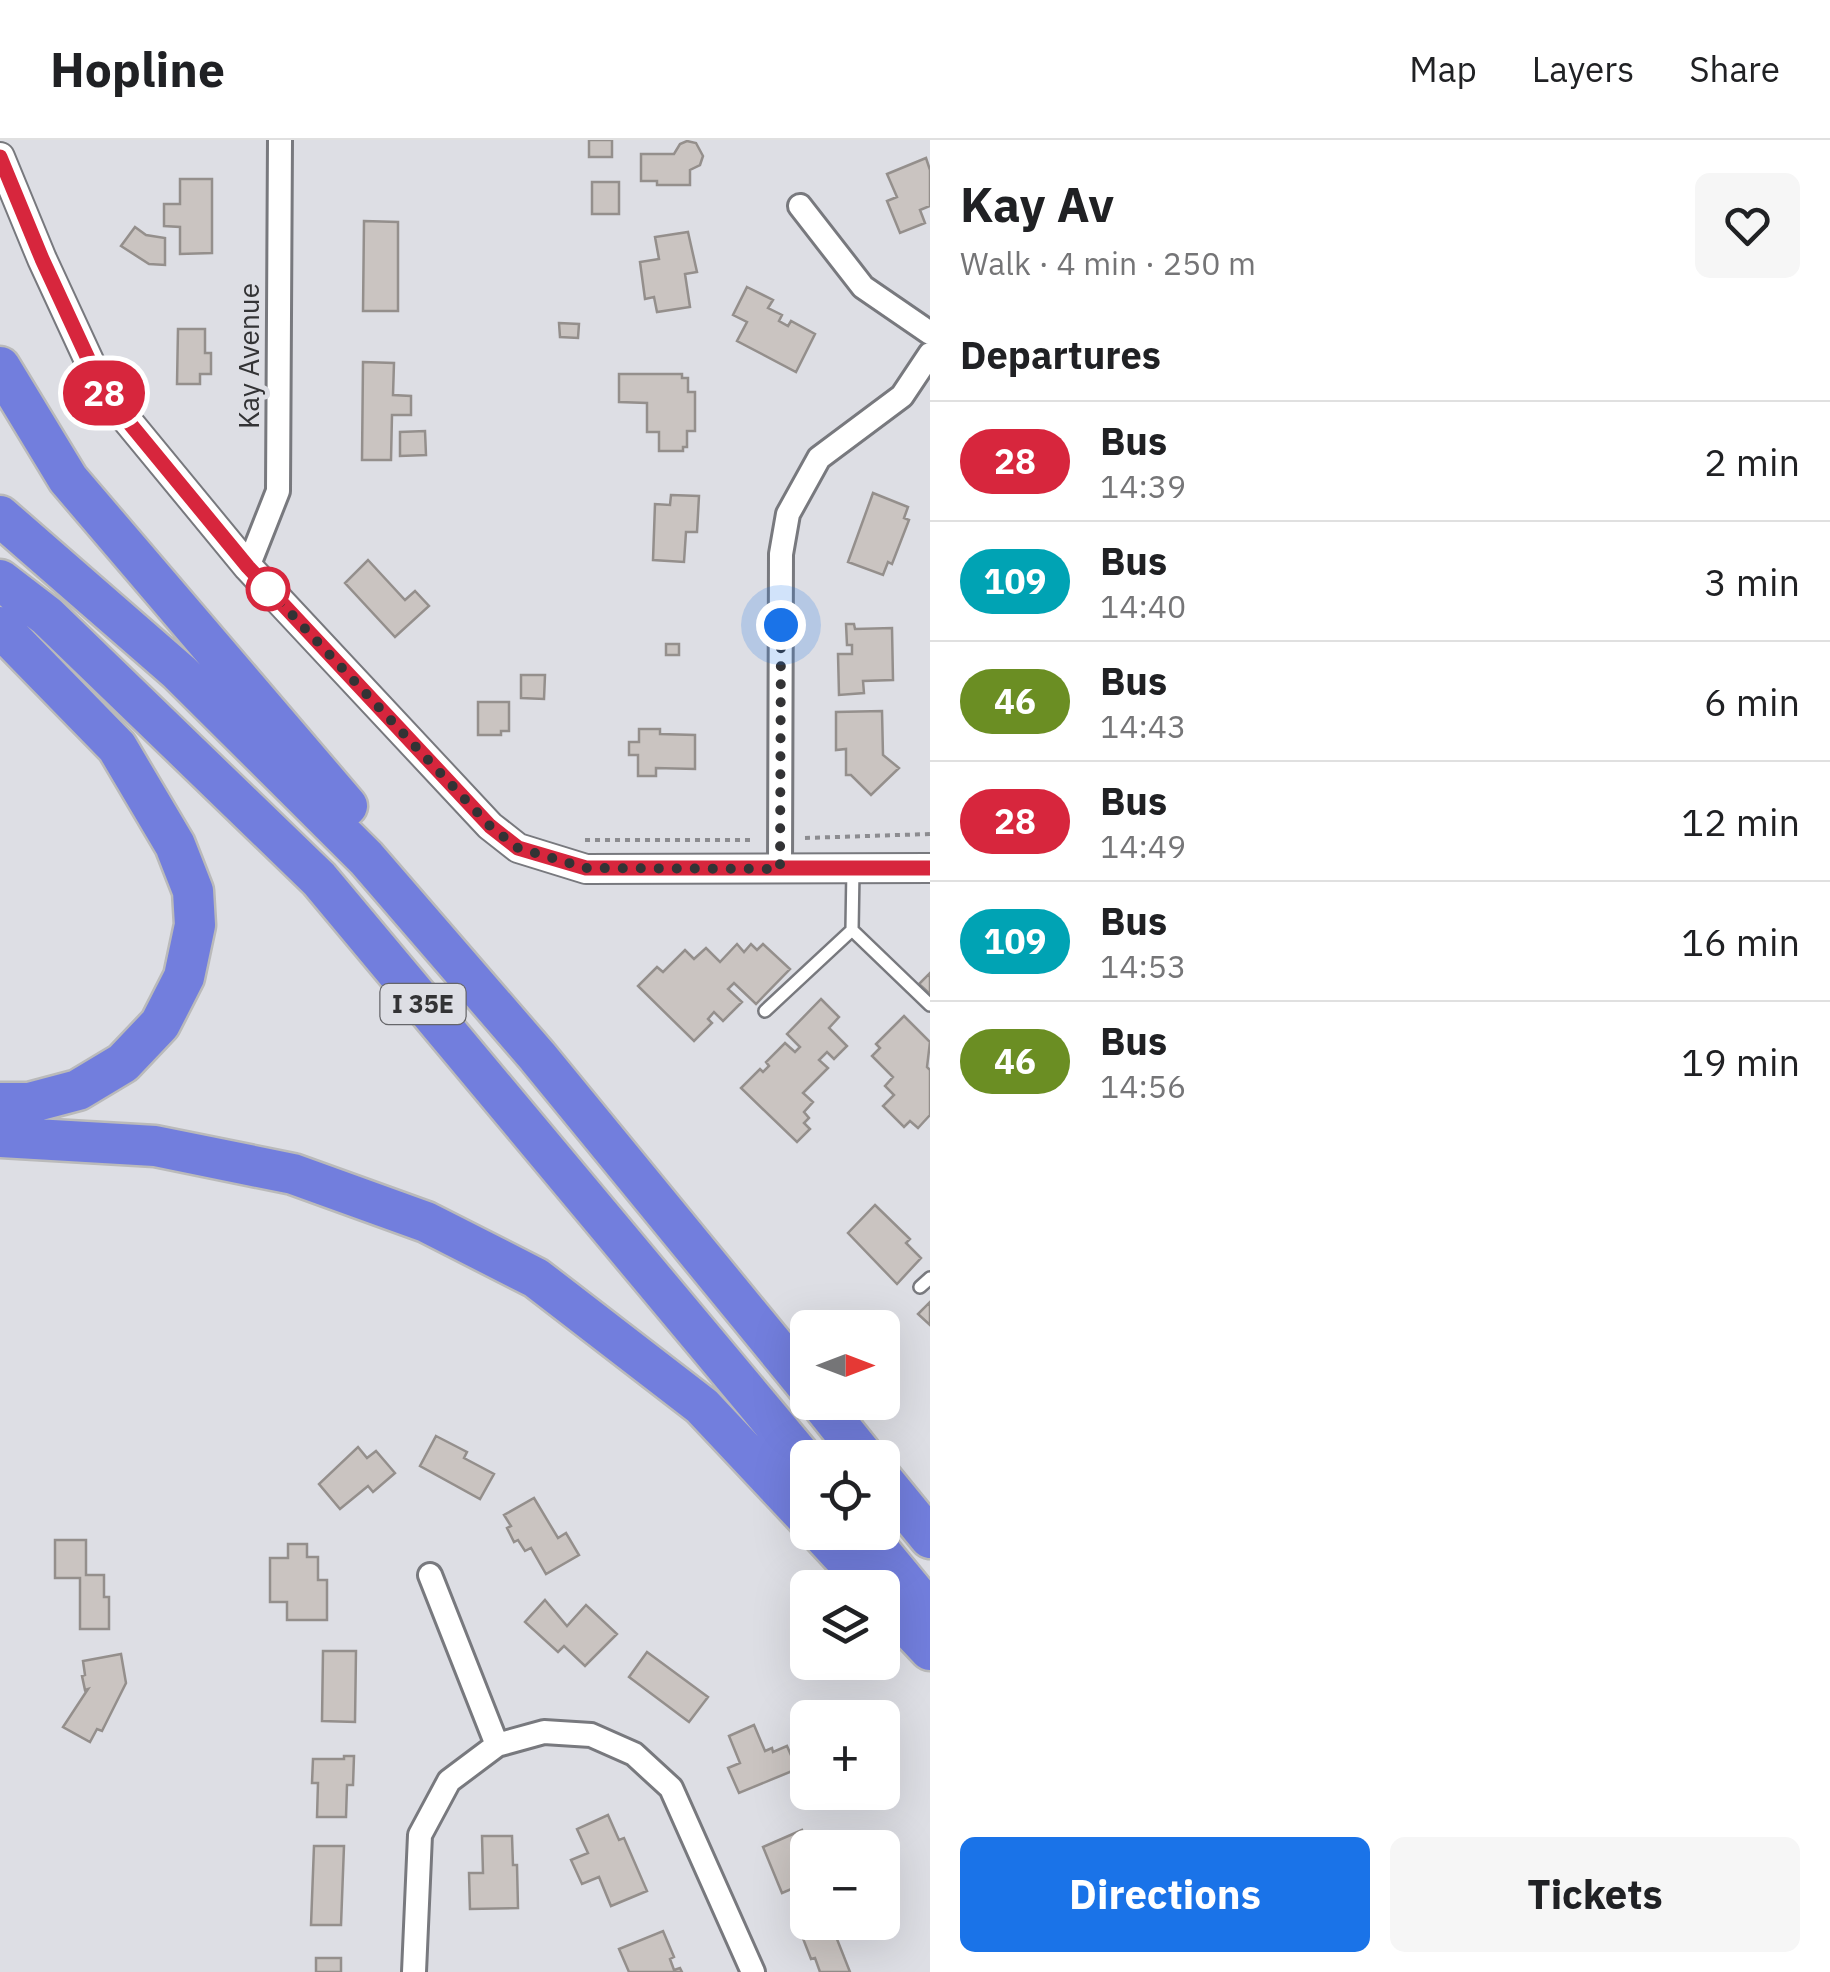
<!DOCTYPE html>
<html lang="en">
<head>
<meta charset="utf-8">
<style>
  :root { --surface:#fff; --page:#f6f6f6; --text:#202124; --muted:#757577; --line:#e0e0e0; --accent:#1a73e8 }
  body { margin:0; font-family:"IBM Plex Sans",sans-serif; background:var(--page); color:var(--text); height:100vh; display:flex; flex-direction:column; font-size:38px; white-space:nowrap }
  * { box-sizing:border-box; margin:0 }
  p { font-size:32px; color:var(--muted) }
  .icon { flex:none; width:55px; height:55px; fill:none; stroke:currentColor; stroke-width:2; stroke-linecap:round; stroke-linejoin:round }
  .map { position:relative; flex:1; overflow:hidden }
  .drawer { display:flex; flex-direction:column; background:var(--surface); width:900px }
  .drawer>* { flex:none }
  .badge { padding:0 20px; border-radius:32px; font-size:35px; line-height:65px }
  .needle { width:65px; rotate:90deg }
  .buttons { position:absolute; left:790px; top:1170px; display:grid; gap:20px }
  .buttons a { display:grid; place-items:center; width:110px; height:110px; border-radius:15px; background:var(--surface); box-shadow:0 10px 40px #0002; font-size:50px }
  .you { position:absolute; width:50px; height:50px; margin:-25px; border:8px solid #fff; border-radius:50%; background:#1a73e8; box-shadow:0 0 0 15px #1a73e833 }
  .map>.badge { position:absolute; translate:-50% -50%; box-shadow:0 0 0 5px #fff }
  h2 { padding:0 30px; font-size:38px; line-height:90px }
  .round { display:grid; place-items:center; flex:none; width:105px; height:105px; border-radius:15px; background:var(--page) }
  .summary { display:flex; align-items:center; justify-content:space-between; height:170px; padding:0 30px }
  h1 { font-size:48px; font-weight:800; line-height:75px }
  .primary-button { display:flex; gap:20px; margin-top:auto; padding:20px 30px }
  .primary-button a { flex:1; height:115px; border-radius:15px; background:var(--accent); color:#fff; font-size:40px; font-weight:800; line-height:115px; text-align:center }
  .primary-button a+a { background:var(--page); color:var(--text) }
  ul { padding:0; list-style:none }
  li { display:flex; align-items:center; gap:30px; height:120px; padding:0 30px; border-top:2px solid var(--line) }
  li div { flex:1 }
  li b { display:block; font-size:38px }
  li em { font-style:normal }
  li .badge { min-width:110px; font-weight:700; text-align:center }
  header { display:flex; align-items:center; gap:60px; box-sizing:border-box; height:140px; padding:0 50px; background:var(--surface); border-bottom:2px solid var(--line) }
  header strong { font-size:48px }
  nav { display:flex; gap:55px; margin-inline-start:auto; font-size:35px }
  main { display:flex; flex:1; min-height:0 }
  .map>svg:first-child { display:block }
  .building { fill:#cac4c1; stroke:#948f8c; stroke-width:2.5 }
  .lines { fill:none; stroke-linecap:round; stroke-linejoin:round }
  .service-casing { stroke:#78797e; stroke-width:16 }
  .minor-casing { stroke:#78797e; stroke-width:28 }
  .tertiary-casing { stroke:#78797e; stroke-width:32 }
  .motorway-casing { stroke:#bababa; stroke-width:45 }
  .path { stroke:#8c8c90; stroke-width:4; stroke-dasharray:5 5; stroke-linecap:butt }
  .service { stroke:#fff; stroke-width:11 }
  .minor { stroke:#fff; stroke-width:22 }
  .tertiary { stroke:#fff; stroke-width:28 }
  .motorway { stroke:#727edd; stroke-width:40 }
  .line-casing { stroke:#fff; stroke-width:22 }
  .line { stroke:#d7263d; stroke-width:15 }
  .walk { stroke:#333335; stroke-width:10; stroke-dasharray:0 18 }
  .stop-dot { fill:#fff; stroke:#d7263d; stroke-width:5 }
  .labels { text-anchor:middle; stroke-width:10; stroke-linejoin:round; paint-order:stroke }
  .shield { fill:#dddee4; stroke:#66666a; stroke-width:2.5 }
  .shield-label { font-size:25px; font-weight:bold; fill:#333335 }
  .street-label { font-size:28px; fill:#333335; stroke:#dddee4 }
</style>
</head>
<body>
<header>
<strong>Hopline</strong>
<nav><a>Map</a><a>Layers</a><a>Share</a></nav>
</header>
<main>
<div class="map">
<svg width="930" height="1832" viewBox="0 0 930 1832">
  <rect width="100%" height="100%" fill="#dddee4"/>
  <path class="building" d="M589,0H612V17H589Z
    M687,1L696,3L703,16L700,25L690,30V45H657V41H641V14H674L680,4Z
    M926,18L930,30V66L920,70L925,83L900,93L887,61L897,57L887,34Z
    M180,39H212V113L180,114V87L164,86V64H180Z
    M592,42H619V74H592Z
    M364,81L398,82V171H363Z
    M135,87L146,95L165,98V125L149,124L121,106Z
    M688,92L697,132L685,134L690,167L657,172L654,157L645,159L640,122L659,119L655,97Z
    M747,147L773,160L768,168L782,175L779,181L788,186L791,181L815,194L796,232L737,201L747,182L733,175Z
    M559,183L579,184L578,198L560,197Z
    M178,189H205V213H211V234H200V244H177Z
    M363,222L394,223L393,255L411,256V275H392L391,320H362Z
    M619,234H682V238H688V252H695V291H687V307H683V311H659V292H647V263L619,262Z
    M425,291L426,315L400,316V292Z
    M873,353L908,367L904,378L909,380L892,424L888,422L883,435L848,422Z
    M671,355L699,356L697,392H686L684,422L653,420L655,364L670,365Z
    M368,420L405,460L415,451L429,466L395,497L345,443Z
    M846,484H854L855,489L892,488L893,540L863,541L864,553L839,555L838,514H852V505H847Z
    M666,504H679V515H666Z
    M521,535H545L544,559L521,558Z
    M478,562H509V591H501V595H478Z
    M882,571L883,615L899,628L871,655L851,635H846V609L836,610V572Z
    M639,589H660V594L695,595V629L656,628V636H638V615H629V602H639Z
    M737,804L744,812L751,804L757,810L763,804L790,829L756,864L734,843L728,849L742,862L723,881L714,872L708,879L712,883L694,901L638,846L657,827L663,832L685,810L694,819L706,808L720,822Z
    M930,833V854L919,844Z
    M821,859L839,877L829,888L847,906L834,919L827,912L819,920L828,928L803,953L813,962L804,972L809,978L804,983L810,989L797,1002L741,948L760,929L763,932L769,926L766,922L785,903L795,912L800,907L787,894Z
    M904,876L930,902L927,927L930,930V975L918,988L910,981L904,987L883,966L894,955L885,946L893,937L872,916L880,908L876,904Z
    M875,1065L910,1099L906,1103L921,1118L897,1144L848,1093Z
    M930,1162V1185L918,1174Z
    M436,1296L467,1312L464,1318L494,1334L480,1359L420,1326Z
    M358,1307L367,1318L376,1311L395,1333L373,1352L368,1346L340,1369L319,1344Z
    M534,1358L558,1398L566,1393L579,1415L546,1434L531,1408L525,1411L518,1400L514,1402L507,1388L511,1386L504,1375Z
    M55,1400H86V1435H104V1457H109V1489H80V1438H55Z
    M288,1404H307V1417H318V1440H327V1480H287V1462H270V1418H288Z
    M545,1460L567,1486L586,1465L617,1494L585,1526L564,1506L558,1512L525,1482Z
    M323,1511H356L355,1582L322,1581Z
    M647,1512L708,1557L689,1582L629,1537Z
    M121,1514L126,1543L102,1591L97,1589L90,1602L63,1587L88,1549L85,1550L82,1536L85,1535L83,1521Z
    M754,1585L765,1611L772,1608L773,1612L787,1606L797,1629L739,1653L728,1628L740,1623L729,1596Z
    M344,1616H354L353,1645H347L346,1677H317L318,1643H312L313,1619H344Z
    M608,1675L619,1700L624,1698L647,1751L611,1766L599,1737L582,1744L571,1720L588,1713L577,1689Z
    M802,1690L810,1708L808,1742L782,1753L763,1707Z
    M482,1696H512L513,1725H517L518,1768L470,1769L469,1733H483Z
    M314,1706H344L341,1785H311Z
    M831,1784L850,1832H820L815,1818L811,1819L802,1796Z
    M663,1791L674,1817L670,1819L674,1830L680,1828L682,1832H629L619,1809Z
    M316,1818H341V1832H316Z"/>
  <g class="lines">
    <g class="service-casing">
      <path id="service" d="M853,729L852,790L930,865
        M765,871L852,790
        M920,1147L930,1138"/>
    </g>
    <g class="minor-casing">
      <path id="minor" d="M800,66L863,147L930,193
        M248,427L278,351L280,0
        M780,729L781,414L788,374L819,318L902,256L930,214
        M430,1435L497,1605
        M414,1832L420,1695L449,1641L497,1605L544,1592L591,1595L634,1614L671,1648L753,1832"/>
    </g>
    <g class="tertiary-casing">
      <path id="tertiary" d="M0,17L42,119L103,251L248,427L490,686L518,708L586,729L930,728"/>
    </g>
    <g class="motorway-casing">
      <path id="motorway" d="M0,227L68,339L347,666
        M0,376L179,532L366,718L537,916L808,1247
        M0,440L47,476L319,739L808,1325
        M0,487L117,607L175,705L193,751L195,785L184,837L160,884L123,923L78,950L29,963H0
        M0,997L155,1006L293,1034L426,1082L536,1138L702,1266L808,1379
        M820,1262L865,1318
        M882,1339L930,1398
        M820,1392L872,1448
        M864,1392L930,1472
        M882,1459L930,1510"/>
    </g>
    <path class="path" d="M805,698L930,694
      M585,700H755"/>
    <use href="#service" class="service"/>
    <use href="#minor" class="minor"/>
    <use href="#tertiary" class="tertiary"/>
    <use href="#motorway" class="motorway"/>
  </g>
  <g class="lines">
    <g class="line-casing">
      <path id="line" d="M0,17L42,119L103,251L248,427L490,686L518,708L586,728H930"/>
    </g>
    <use href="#line" class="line"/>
    <path class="walk" d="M268,449L490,686L518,708L586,728L780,729L781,485"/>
  </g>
  <circle class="stop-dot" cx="268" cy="449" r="20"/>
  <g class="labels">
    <rect class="shield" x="380.5" y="844" width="85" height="40" rx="8"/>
    <g class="shield-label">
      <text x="423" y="873">I 35E</text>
    </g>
    <g class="street-label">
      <text transform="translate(249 216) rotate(-90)" y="10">Kay Avenue</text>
    </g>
  </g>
</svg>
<div class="buttons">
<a><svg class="needle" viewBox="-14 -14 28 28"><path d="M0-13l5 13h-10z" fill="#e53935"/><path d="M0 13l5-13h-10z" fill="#757577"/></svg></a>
<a><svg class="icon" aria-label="locate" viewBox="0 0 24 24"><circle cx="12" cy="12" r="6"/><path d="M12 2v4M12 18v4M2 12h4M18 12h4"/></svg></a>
<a><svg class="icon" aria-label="layers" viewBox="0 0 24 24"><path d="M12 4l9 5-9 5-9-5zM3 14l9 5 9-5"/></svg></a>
<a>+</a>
<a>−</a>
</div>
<div class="you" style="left:781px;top:485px"></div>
<b class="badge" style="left:104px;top:253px;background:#d7263d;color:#fff">28</b>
</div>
<section class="drawer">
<div class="summary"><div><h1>Kay Av</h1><p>Walk · 4 min · 250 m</p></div><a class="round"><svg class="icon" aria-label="heart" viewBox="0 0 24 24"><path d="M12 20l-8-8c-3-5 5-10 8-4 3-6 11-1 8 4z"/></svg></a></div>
<h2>Departures</h2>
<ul>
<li><span class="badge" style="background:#d7263d;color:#fff">28</span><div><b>Bus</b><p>14:39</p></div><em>2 min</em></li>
<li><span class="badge" style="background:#00a3b4;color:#fff">109</span><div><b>Bus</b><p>14:40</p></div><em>3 min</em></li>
<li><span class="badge" style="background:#6b8e23;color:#fff">46</span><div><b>Bus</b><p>14:43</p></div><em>6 min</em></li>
<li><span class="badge" style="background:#d7263d;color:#fff">28</span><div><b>Bus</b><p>14:49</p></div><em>12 min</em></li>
<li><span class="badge" style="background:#00a3b4;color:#fff">109</span><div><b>Bus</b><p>14:53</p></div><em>16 min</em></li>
<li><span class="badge" style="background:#6b8e23;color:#fff">46</span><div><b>Bus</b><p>14:56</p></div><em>19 min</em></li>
</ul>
<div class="primary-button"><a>Directions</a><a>Tickets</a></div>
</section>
</main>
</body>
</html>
